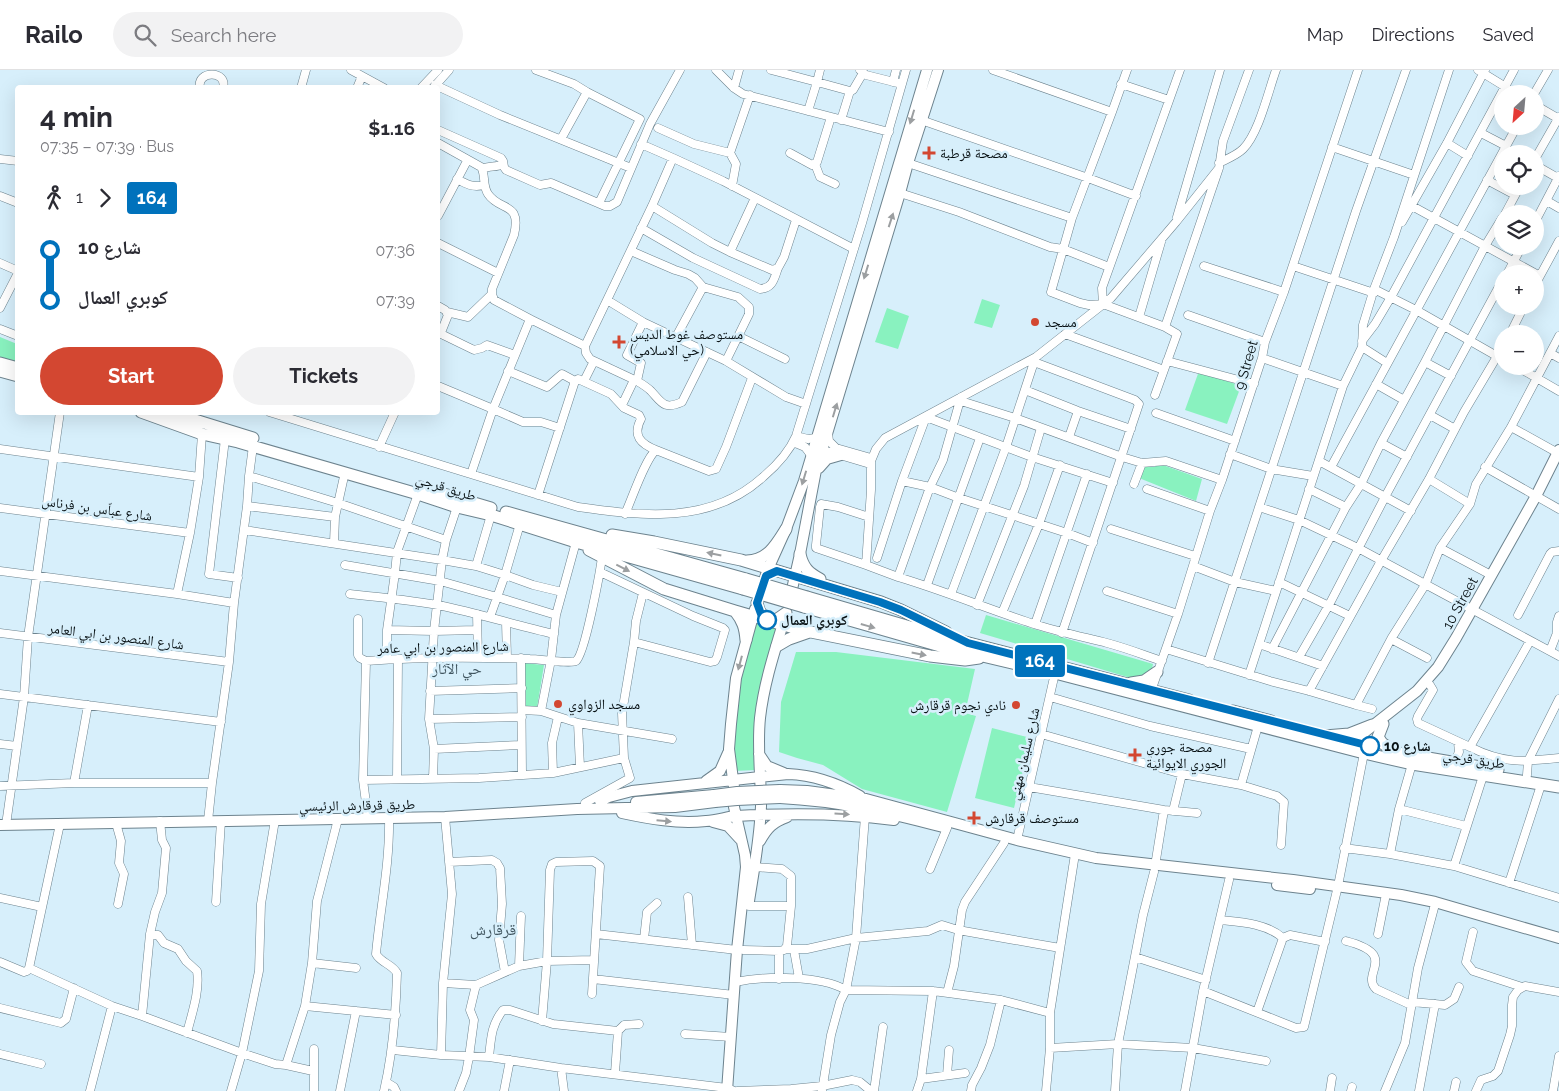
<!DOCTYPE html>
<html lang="en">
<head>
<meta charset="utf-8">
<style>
  :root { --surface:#fff; --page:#f2f2f3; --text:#2b2b33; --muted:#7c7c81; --line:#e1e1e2; --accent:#d34731 }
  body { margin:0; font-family:Raleway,"Noto Naskh Arabic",sans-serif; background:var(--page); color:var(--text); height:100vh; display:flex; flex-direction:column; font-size:19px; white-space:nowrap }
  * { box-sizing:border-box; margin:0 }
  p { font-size:16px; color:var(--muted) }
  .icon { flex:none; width:28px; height:28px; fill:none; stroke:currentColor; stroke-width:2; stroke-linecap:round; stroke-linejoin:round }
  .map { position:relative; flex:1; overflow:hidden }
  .sheet { position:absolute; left:15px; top:15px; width:425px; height:330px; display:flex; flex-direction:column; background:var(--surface); border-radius:5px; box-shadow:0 5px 20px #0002 }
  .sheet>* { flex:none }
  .badge { padding:0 10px; border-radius:4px; font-size:18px; line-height:32px }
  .needle { width:32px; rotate:206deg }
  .controls { position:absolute; left:1494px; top:15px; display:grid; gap:10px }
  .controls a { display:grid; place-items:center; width:50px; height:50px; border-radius:50%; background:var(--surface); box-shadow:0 5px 20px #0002; font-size:25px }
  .map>.badge { position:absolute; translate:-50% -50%; box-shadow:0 0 0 2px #fff }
  .legs { display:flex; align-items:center; gap:8px; height:55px; padding:0 25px; font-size:16px }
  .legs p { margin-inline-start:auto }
  .overview { display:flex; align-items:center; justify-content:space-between; height:85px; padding:0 25px }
  h1 { font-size:28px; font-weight:700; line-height:38px }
  .action { display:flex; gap:10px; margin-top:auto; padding:10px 25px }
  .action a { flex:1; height:58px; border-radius:30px; background:var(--accent); color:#fff; font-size:20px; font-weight:700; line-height:58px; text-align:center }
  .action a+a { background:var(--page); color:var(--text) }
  ul { padding:0 25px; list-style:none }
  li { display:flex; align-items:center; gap:18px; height:50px; font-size:19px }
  li i { display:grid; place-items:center; width:8px; height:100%; margin:0 6px; background:currentColor }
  li i::after { content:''; width:12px; height:12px; margin:-6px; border:4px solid; border-radius:50%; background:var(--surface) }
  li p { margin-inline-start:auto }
  li:first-child i { background:linear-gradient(#0000 50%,currentColor 0) }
  li:last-child i { background:linear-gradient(currentColor 50%,#0000 0) }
  header { display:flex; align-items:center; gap:30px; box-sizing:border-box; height:70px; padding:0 25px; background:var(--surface); border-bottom:1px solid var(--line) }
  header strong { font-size:24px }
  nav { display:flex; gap:28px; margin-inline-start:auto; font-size:18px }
  .search { width:350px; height:45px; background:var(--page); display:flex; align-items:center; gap:12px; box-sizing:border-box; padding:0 18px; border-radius:28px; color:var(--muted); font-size:19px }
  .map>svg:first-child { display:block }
  .green { fill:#89f2bf }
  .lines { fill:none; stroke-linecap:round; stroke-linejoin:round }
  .minor-casing { stroke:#6d838e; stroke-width:9 }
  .major-casing { stroke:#6d838e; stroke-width:12 }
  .highway-casing { stroke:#6d838e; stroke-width:13 }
  .minor { stroke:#fff; stroke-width:8 }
  .major { stroke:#fff; stroke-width:10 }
  .highway { stroke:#fff; stroke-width:11 }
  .major-bridge-casing { stroke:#6d838e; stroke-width:12; stroke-linecap:butt }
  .highway-bridge-casing { stroke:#6d838e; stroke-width:13; stroke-linecap:butt }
  .major-bridge { stroke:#fff; stroke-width:10 }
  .highway-bridge { stroke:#fff; stroke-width:11 }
  .oneway { fill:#9c9fa1 }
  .line-1-casing { stroke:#fff; stroke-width:11 }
  .line-1 { stroke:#0072bc; stroke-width:8 }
  .poi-dot { fill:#d34731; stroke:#d7effb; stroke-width:2 }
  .stop-1-dot { fill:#fff; stroke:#0072bc; stroke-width:2.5 }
  .labels { text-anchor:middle; stroke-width:5; stroke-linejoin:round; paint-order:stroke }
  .poi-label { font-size:14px; fill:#071013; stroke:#d7effb; text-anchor:start }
  .street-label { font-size:14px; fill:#071013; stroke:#d7effb }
  .stop-label { font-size:14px; font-weight:bold; fill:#071013; stroke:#d7effb; text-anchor:start }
  .neighbourhood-label { font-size:15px; fill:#415660; stroke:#d7effb }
  .quarter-label { font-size:16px; fill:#415660; stroke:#d7effb }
</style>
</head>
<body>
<header>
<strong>Railo</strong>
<div class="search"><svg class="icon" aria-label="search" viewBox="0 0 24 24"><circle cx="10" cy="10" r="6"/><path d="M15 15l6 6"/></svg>Search here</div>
<nav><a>Map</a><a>Directions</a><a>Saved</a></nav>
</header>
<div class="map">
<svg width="1559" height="1021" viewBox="0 0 1559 1021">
  <rect width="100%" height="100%" fill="#d7effb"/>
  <path class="green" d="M982,229L1000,235L992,258L974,253Z
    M887,238L909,246L898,279L875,272Z
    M0,267L17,274V293L0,288Z
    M1199,301L1241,316L1227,354L1185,340Z
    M1160,394L1202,409L1196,431L1139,408L1143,396L1154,397Z
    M986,545L1153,594L1151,603L1134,609L980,563Z
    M755,551L779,557L761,626L757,700L733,701V641Z
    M796,582H836L975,599L965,643L976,646L947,742L862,719L823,695L797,688L779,682L781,632Z
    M523,593L544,595L537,638L524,636Z
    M992,658L1031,668L1014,738L975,728Z"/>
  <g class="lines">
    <g class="minor-casing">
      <path id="minor" d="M351,0L384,18
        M536,0L574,14L587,22L640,49L599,133
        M716,0L734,18L743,24L889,62
        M771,0L817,12L820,0
        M860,0L866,5L902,14
        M993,0L1112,42
        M1127,0L1112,42L1072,148L1051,222L1080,233L1089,235L1103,234L1165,257L1177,264L1155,325
        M1478,0L1517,24
        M893,12L896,0
        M1121,14L1169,30
        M435,15L500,45L631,98
        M200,18C196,0 228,0 223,18
        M301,18L306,0
        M357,18L362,6
        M421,18L438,0
        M433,18L449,0
        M734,18L739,0
        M1534,24L1548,0
        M1535,35L1559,49
        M808,41L817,12L850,21L853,20L863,3
        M841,50L850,21
        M921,50L1088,108L1136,126
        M658,58L694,74L730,83
        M438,60L501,88L503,91L504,97L506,100L540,115L551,113L605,136H610L617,132L650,54L680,0
        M1481,63L1506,76
        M561,69L587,22
        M438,73L481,97C486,105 482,115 488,124C500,142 522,131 514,165L492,219V224L494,230L530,249L585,276
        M1447,73L1468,86
        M641,74L673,88
        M1332,77L1414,105
        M790,83L812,95L817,92L831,47
        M0,89L18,91
        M1535,89L1559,47
        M908,93L1072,148
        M1219,93C1227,89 1237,85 1243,79C1259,63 1268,22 1276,0
        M815,94L820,107L835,114
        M1535,95L1558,108
        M483,99C489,95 496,98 503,94
        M457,109C466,114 473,118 484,115
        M1487,110L1515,125
        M732,116L736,94L730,83L750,25
        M900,123L959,142L1050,177L1063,179L1109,197
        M0,126L18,133
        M1547,131L1559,138
        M652,136L712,173L730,182L755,128
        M1412,136L1540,206
        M1505,144L1520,116
        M438,146L467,91
        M1177,147L1220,0
        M1402,152L1447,73L1485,0
        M1535,152L1559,106
        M641,158L693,188L760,219C773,218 774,209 778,198
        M438,173L498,203
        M631,181L675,200L688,204L695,208L703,217L738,227L749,237V244L726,291
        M730,182L772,200L778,198L784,187L796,150
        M0,193L18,201
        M1204,196L1284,222
        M1293,196L1374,223
        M1507,204L1522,176
        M1535,215L1559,171
        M1374,219L1416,240L1502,289
        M607,230L643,252L726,291L786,327L806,334
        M1103,234L1102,218L1180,0
        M438,236L445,240L448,245L442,260L438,264
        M0,238L18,203
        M447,242L468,247L492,224
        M1188,245L1265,272
        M1139,247L1161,172
        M530,249L493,339L523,352H541L560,358
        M643,252L627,285L641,293L637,311L590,289L586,283L585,276L652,136L673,88L723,111L854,179
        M1165,257L1219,98L1223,71L1249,0
        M0,259L18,266
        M439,263L474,280L482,278L487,275L515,285
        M1065,264L1164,300
        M1510,264L1524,236
        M738,266L785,289
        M676,267L703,217
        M1362,271L1375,254L1391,227L1514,0
        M1362,277L1387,293
        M1550,283L1559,288
        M1262,288L1343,316
        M1167,291L1254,314
        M1034,292L1135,330L1139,334L1062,563
        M1425,292L1451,306
        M1516,296L1559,321
        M508,301L547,317L562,304L575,311
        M584,311L594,291
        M637,311C642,314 647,317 651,321C662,333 664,340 682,332L707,282
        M1376,314L1404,330
        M438,316L493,339L471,404
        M1025,320L1078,341L1131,359
        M961,327L943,390L930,417L898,507C945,521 990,540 1037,555C1060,562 1083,567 1107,573C1126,578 1144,585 1162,591
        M961,331L1015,348L1122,387L1142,393L1166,391L1222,410
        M622,335L634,310
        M269,342L578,437C643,446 710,455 763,407C776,396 789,382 796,366L862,153L906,0
        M1156,343L1235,371
        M1430,345L1455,359
        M1511,357L1558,383
        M828,363L829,371L836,378L871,388
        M796,366L808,369L816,368
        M1069,367L1078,341
        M225,369L209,504L238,508
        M793,372L805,377L811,385
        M1381,373L1407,387
        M379,377L395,342
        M0,379L199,407
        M823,380L870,394
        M1230,384L1271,399L1313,406
        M1319,391L1411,441
        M1331,397L1517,56
        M1485,397L1559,439
        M249,406L338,433L446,470
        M1429,409L1470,434
        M902,411L930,417L959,428L1067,463L1093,473
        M1134,414L1142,393
        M1147,419L1210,441
        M1309,419L1346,437
        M538,425L575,311L578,309L611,324L624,338L639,345L641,349C632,366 641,374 656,380
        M247,436L335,447
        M1259,437L1299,450L1358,478L1559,586
        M0,438L190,463
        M625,444C632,429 645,389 656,380L709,401L716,399L726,377L752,308
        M1111,459L1195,486
        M244,460L442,490L476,496L505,505L533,515L562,522
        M334,473L335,447L345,402
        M1440,478L1491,505
        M877,488L902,411L926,347L1032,387L1113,413
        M345,495L440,511L497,527L556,545
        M866,495L816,478V475L820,437L821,434L838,437L869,447
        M476,496L491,445
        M1193,496L1235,512L1276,521
        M0,501L177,524L234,533
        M600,502L693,546L723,558L725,560L717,587L715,591L710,592L634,572
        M898,507L866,495L871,420V391L876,379L885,368L1036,287L1111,228L1176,152L1219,98
        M1279,512L1350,546
        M927,515L980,368
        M1107,521L1178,544
        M177,524L190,463L199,407L202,364
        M350,524C379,527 409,530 438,535C477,543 515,555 554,564
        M951,524L1006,377L1035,289
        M977,535L1024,416L1041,358
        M1002,543L1039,454L1060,395
        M477,544L478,588
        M1518,545L1550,484L1552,482L1559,481
        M490,547L505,505L520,454
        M358,549V585L360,588L366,591
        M506,552L507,588
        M1035,554L1087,404
        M387,560L434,561L477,560
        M0,563L229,592
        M1391,569L1427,588
        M1259,574L1323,596
        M1166,579L1270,611L1309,621L1356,635L1391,569L1425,515L1440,478L1470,434L1476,414L1511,357L1559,266
        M1272,579L1346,437L1361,414L1381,373L1425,292L1485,176L1502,148
        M1550,581L1557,563V552L1559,546
        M1299,587L1329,535L1385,427L1502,211
        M521,588L522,705
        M387,589V560L395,503L397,482L418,424
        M366,591C420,587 476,587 530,589C539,589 571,594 576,591C585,584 600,502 602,487
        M366,591L363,710L368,748
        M1208,593L1356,141L1406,0
        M1249,605L1343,316L1362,277L1363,255L1374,219L1394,167L1449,0
        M1430,615L1433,620L1418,646L1417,649L1418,653L1470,677L1530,571
        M430,621L522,618
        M1309,621L1381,491L1429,409L1464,342L1502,278
        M0,624L221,652
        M1150,624L1178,544L1210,441L1222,410L1262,288L1265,272L1284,222L1358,0
        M1050,627L1150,656L1251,679
        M1356,635L1372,639
        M522,640L541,641L578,653L672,669
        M541,641L551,590L556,545L576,472
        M429,649L522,647
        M578,653L580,697
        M1041,664L1182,704L1241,715L1264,722L1277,726L1284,732L1281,775
        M0,674L17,676
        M1470,677C1504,694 1523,692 1559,688
        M434,679L521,675
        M1454,693L1459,682L1458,672
        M553,703L552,673L558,647
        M1527,705L1528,691L1559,629
        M397,709L398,589
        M433,709L434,679L429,649L434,561L442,490L446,470L457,437
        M363,710L479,708L553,703L624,688
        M74,713L88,635
        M1241,715L1258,656
        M0,716L74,713H212
        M1029,717L1164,740L1197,743
        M585,733L630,708L624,688L622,643L634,572L636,551L643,523
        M1399,739L1466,756
        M1173,741L1182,704
        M208,751L212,713L229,592L234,533L247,436L249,406L253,376
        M116,753L121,771L119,793L124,804L118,834
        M6,755L24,627L28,567L60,342
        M1017,770L1055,603
        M1344,778L1390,784L1454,796L1559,828
        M1390,784L1399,739L1412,694
        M449,792L492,790L497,793L500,798L502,834L499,870L505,902
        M1155,796L1164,740
        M1454,796L1483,706
        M930,799L947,758
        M1509,813L1541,715
        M688,827L692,875
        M0,828L42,837
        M216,832L221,751
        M749,836H791
        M1220,850C1241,852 1266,853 1283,868
        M1473,862L1466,892L1473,901L1522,917
        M150,864L158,865L164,873L178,879L186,891L197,901C200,921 192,943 187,963
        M596,864L737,880
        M1378,864L1385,829
        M644,869L647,842L657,833
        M1346,871C1400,885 1360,903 1376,919L1411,935
        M786,879H807L856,868L928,861L942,855L958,860L1060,878
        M743,880L779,881L784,880L787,876L791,836V806L782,799L755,797
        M794,880L799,908
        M779,881V909
        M1135,887L1206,910
        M0,892L24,902L27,901L29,898L112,936L142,946L242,983L275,994L286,995L305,936L312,893L317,831L338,749
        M312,893L356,898
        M519,896L521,846
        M29,898L60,754
        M593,909L734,925
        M735,912C765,906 820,905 846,920L933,921L1001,930L1050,943
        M443,913L476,915L519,896L547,891L594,890
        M1203,921L1296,958L1304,957L1338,816L1364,683
        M947,923L954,896L962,840L965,832L1004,773
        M1412,932L1445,935L1454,929L1459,917
        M305,936L396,945
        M0,938L61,953L66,949L74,918
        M1257,942L1283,868L1290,865L1325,872
        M142,946L150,864L155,842L162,823L166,778L162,770L160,751
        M542,951L547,891L550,800L552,794L556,792L593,791L600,796L592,924
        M685,964L731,967
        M1050,978L1118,974L1193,978L1266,991
        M393,980L441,985L489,987L561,998L727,1018L734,1021
        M0,984L41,994
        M441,985L443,913L452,824L445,747
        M489,987C491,969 491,955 503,940H510L553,954L618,961
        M286,995L313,1001
        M561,998L564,1021
        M615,1003L618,961L624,955L639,954
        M947,1005L949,980
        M921,1009L965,1003
        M386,1012L394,1017L396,1021
        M90,1021L112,936
        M231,1021L242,983L259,901L261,834L275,750
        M314,1021V979
        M340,1021L356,941
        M384,1021C393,982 396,943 397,903C392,894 381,893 376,884C380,839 390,794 389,748
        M459,1021L466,1003L469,987L474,950L470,940L476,915
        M504,1021L510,990
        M737,1021L791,1019L822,1016L852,1010L860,1012L871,1021
        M822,1021L831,965L840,932L846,920L856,868L865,746
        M874,1021L883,957
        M917,1021L921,1009L933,921
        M971,1021L972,1015L981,998L990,975L1001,930
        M1046,1021L1050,978V943L1075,784
        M1115,1021L1118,974L1143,845L1154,802
        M1185,1021L1203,921L1229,810
        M1330,1021L1332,1008
        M1351,1021L1352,1017
        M1385,1021L1405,973L1418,898L1434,838
        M1419,1021L1435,934
        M1454,1021L1456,1012
        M1476,1021L1481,1010L1493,1006L1498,1001L1510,965L1512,956V935L1513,927L1518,920L1525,916L1559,922
        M1553,1021L1559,986"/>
    </g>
    <g class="major-casing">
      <path id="major" d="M819,398L827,389L841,385
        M761,520L768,499L786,459L804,411L927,0
        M790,528L800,484L816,400L900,123L908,93L938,0
        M1352,672L1417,621L1438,597L1456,568L1536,426L1559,380
        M759,684L767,696L784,703
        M706,711L720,701L728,683
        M780,720L807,721L866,729L1017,770L1096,788L1293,810L1401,825L1435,832L1559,868
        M780,728C838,731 887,742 943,757
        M600,731L609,727L632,721L788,704C815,705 837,713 860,726
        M636,732L714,725
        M622,743C650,749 677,754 706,751C716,751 726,747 736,746C789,743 842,743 894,750
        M713,752L728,756L740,769
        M0,755L445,747L577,739L675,737L715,732
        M760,771C767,758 773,752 787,747
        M1277,815L1310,819
        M749,831C754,799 760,768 761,736C761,706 757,677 760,648C764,613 775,580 785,547
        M727,1021L737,880L746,797L745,785L734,737V717L729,679L731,654L736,608L755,539"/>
    </g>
    <g class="highway-casing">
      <path id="highway" d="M0,293L18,298
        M0,301L18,306
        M141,342L202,364L238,372L418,424L457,437L491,445L576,472L743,519
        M169,342L253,368
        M420,417L491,438
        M506,442L746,509
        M612,465L654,472L741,490L881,532L901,540L946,562
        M589,480L664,519L735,541L801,560L930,586L965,590L979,588
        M800,484C803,498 809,503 820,509
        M747,491C768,490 776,475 786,459
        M807,527L934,564L1189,630
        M757,533L759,540L765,549
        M804,537L940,576L1055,603L1364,683L1412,694L1559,717
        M735,541C743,551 745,558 746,570
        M773,552L786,543
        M777,576L789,569L809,562
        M1131,613L1144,611L1157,602
        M1233,641L1271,651
        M1383,654L1378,667L1382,673L1395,682
        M1325,666L1349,664L1372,655
        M1393,682L1498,700"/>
    </g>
    <use href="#minor" class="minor"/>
    <use href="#major" class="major"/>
    <use href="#highway" class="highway"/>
    <g class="major-bridge-casing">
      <path id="major-bridge" d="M714,725L737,722L780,720
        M715,732L737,730L780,728"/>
    </g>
    <g class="highway-bridge-casing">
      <path id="highway-bridge" d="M746,509L807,527
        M743,519L804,537"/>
    </g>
    <use href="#major-bridge" class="major-bridge"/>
    <use href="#highway-bridge" class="highway-bridge"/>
  </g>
  <defs><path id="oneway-solid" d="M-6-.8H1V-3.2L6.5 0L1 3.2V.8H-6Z" transform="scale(1.25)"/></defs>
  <g class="oneway">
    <use href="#oneway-solid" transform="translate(912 47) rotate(107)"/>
    <use href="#oneway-solid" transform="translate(891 150) rotate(-72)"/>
    <use href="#oneway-solid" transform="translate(866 202) rotate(107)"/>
    <use href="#oneway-solid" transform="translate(835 340) rotate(-73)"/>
    <use href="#oneway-solid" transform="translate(804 408) rotate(107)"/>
    <use href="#oneway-solid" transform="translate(714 484) rotate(-168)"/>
    <use href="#oneway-solid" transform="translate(623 498) rotate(27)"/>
    <use href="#oneway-solid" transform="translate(868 556) rotate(16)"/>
    <use href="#oneway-solid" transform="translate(919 584) rotate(11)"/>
    <use href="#oneway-solid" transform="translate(740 593) rotate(105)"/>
    <use href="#oneway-solid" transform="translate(842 744) rotate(3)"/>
    <use href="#oneway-solid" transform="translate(664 751) rotate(5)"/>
  </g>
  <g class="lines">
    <g class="line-1-casing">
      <path id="line-1" d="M767,550L761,544L757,533L766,506L777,501L880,532L901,540L968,573L1370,676"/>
    </g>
    <use href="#line-1" class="line-1"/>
  </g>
  <g class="poi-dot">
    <path d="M926.5 75.5h5v5h5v5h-5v5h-5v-5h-5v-5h5z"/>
    <circle cx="1035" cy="252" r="5"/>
    <path d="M616.5 264.5h5v5h5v5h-5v5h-5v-5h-5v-5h5z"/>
    <circle cx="558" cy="634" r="5"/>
    <circle cx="1016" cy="635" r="5"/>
    <path d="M1132.5 677.5h5v5h5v5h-5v5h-5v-5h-5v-5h5z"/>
    <path d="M971.5 740.5h5v5h5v5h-5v5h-5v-5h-5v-5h5z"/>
  </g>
  <g class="stop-1-dot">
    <circle cx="767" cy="550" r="9"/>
    <circle cx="1370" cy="676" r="9"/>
  </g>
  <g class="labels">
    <g class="poi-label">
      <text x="940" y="88">مصحة قرطبة</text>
      <text x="1045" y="257">مسجد</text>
      <text x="630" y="269">مستوصف غوط الديس<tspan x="630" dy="16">(حي الاسلامي)</tspan></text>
      <text x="568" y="639">مسجد الزواوي</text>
      <text x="1006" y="640" text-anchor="end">نادي نجوم قرقارش</text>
      <text x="1146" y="682">مصحة جوري<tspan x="1146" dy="16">الجوري الايوائية</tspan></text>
      <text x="985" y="753">مستوصف قرقارش</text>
    </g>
    <g class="street-label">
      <text transform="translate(1246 295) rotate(-74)" y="5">9 Street</text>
      <text transform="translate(446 417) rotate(17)" y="5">طريق قرجي</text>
      <text transform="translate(97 438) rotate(8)" y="5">شارع عباّس بن فرناس</text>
      <text transform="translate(1460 533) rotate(-61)" y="5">10 Street</text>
      <text transform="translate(116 566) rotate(7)" y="5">شارع المنصور بن ابي العامر</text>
      <text transform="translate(443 577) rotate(-1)" y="5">شارع المنصور بن ابي عامر</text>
      <text transform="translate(1024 684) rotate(-77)" y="5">شارع سليمان مهني</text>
      <text transform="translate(1474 689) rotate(9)" y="5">طريق قرجي</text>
      <text transform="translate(357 735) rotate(-1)" y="5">طريق قرقارش الرئيسي</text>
    </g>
    <g class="stop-label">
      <text x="781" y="555">كوبري العمال</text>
      <text x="1384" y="681">شارع 10</text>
    </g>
    <g class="neighbourhood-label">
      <text x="457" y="604">حي الآثار</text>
    </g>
    <g class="quarter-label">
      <text x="493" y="865">قرقارش</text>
    </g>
  </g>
</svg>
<div class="controls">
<a><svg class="needle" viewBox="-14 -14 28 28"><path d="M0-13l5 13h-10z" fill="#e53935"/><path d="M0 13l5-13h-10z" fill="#7c7c81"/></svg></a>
<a><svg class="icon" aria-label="locate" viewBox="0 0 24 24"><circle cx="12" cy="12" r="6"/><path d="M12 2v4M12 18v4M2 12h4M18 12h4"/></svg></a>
<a><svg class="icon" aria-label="layers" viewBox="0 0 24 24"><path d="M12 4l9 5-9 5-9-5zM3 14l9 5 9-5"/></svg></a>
<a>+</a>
<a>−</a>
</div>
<b class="badge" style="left:1040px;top:591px;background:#0072bc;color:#fff">164</b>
<section class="sheet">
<div class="overview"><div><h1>4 min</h1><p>07:35 – 07:39 · Bus</p></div><b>$1.16</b></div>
<div class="legs"><svg class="icon" aria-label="walk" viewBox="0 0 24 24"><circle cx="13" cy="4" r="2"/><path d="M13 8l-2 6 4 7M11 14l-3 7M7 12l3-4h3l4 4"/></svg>1<svg class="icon" aria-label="forward" viewBox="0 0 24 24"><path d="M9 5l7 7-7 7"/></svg><b class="badge" style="background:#0072bc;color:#fff">164</b></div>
<ul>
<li><i style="color:#0072bc"></i><b>شارع 10</b><p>07:36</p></li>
<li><i style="color:#0072bc"></i><b>كوبري العمال</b><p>07:39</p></li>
</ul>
<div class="action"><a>Start</a><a>Tickets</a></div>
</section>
</div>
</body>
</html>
